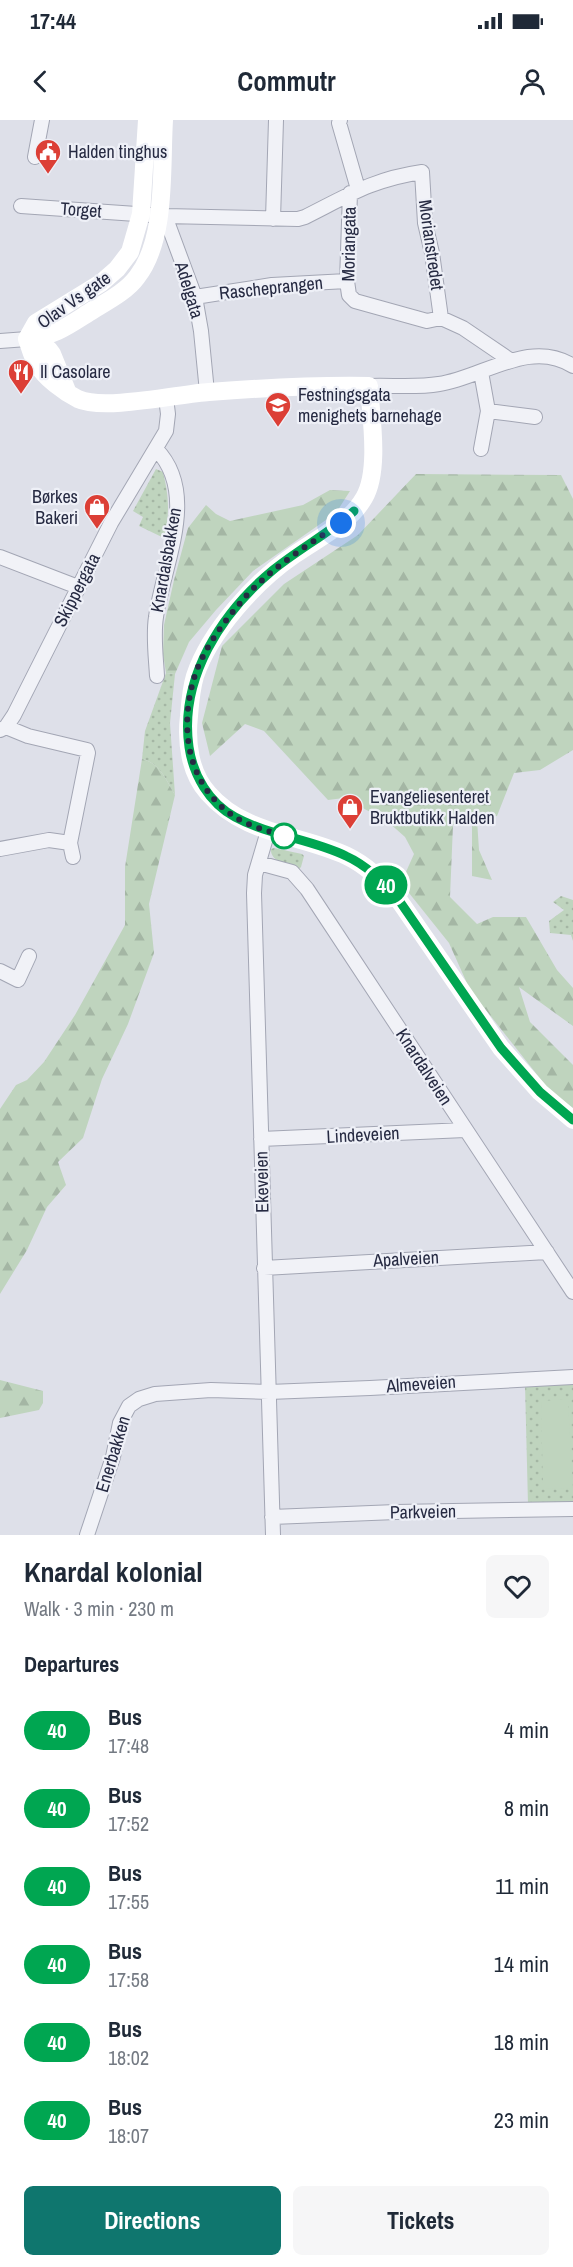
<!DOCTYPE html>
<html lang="en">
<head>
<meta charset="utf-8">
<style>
  :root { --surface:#fff; --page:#f6f6f7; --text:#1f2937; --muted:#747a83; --accent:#0f766e }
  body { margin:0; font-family:"Archivo Narrow",sans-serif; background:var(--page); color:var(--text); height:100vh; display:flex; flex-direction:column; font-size:22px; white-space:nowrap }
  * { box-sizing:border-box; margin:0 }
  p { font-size:20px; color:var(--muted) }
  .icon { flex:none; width:33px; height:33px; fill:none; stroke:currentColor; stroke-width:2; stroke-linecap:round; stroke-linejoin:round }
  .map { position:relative; height:1415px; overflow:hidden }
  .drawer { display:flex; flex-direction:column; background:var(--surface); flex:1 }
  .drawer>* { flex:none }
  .badge { padding:0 12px; border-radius:20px; font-size:21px; line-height:39px }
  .you { position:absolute; width:30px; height:30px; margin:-15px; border:4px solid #fff; border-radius:50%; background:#1a73e8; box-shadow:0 0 0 9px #1a73e833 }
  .map>.badge { position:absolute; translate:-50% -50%; box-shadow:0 0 0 3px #fff }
  h2 { padding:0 24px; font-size:22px; line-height:54px }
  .round { display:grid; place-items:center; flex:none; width:63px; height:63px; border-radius:9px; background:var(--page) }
  .overview { display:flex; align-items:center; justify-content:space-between; height:102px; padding:0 24px }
  h1 { font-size:28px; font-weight:700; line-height:45px }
  .action { display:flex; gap:12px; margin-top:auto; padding:12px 24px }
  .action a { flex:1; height:69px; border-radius:9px; background:var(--accent); color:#fff; font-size:24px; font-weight:700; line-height:69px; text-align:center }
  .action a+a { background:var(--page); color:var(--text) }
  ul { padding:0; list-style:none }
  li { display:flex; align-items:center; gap:18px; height:78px; padding:0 24px }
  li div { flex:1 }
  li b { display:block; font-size:22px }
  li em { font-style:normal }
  li .badge { min-width:66px; font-weight:700; text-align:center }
  .status { display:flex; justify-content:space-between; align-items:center; height:42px; padding:0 30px; background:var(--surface); direction:ltr }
  .status svg { height:16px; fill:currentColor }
  header { display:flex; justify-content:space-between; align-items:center; height:78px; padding:0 24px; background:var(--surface); font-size:27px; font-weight:700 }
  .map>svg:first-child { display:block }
  .grass { fill:url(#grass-dots) }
  .forest { fill:url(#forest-firs) }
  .pitch { fill:#bfd4be }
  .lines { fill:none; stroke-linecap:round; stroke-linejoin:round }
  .street-casing { stroke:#a3a6b4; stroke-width:16 }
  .street { stroke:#f1f2f7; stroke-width:14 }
  .secondary { stroke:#fff; stroke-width:18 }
  .line-casing { stroke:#fff; stroke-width:14 }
  .line { stroke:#00a651; stroke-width:9 }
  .walk { stroke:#262a42; stroke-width:6; stroke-dasharray:0 10.8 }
  .stop-dot { fill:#fff; stroke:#00a651; stroke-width:3 }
  .labels { text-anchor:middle; stroke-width:4.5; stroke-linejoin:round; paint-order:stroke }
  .poi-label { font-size:18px; fill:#262a42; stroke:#eef0f7; text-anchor:start }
  .street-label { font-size:18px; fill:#262a42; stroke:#eef0f7 }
</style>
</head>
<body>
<div class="status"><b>17:44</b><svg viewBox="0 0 49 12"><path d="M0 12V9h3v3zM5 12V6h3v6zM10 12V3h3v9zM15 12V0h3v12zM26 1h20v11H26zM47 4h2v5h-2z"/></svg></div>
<header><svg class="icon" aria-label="back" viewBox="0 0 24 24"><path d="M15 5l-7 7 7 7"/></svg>Commutr<svg class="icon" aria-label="person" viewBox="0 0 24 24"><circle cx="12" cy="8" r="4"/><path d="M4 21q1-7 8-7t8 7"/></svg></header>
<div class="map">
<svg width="573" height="1415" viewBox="0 0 573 1415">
  <defs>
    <pattern id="grass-dots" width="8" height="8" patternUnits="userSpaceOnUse" patternTransform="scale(1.5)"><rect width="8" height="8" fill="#bfd4be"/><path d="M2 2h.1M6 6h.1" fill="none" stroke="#a4b6a4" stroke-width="1.8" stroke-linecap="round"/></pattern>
    <pattern id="forest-firs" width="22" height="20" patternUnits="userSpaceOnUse" patternTransform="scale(1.5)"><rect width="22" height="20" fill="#bfd4be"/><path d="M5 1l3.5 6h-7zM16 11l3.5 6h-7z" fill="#a4b6a4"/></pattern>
  </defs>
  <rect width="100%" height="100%" fill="#dee0e9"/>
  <path class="grass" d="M156,349L163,352C169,377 170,393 164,418L139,406L143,397L133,391Z
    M166,553L175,554L170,603L175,675C166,660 160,643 142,639L145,611Z
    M274,728L302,734L304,736L301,747L298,750C288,744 270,742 271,729Z
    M561,776L573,780V821L571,815L550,813L549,801L564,790L553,782Z
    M573,1261V1383L528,1385L525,1264Z"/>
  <path class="forest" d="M416,354L561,355L573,379V630L540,650L514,653L497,696L477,700L479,730L492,760L472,756V702L453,705L450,777L477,804L493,797H526L557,850L573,868V906L519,867L530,902L573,945V988L550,971L470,870L449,823L401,763L414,734L405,717L387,701L344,678L328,680L264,611L245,604L210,636L202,603L222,526L284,464L358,415Z
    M330,370L350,371L336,393L253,451L216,490L189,522L175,554L166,553L163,534L164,505L174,460L188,408L206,385L216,394L230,401L303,385Z
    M142,639C160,643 166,660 175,675L149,784L154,833L128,904L102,959L83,1018L58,1042L66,1065L47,1087L27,1130L0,1174V989L16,965L27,960L44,942L75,895L125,805V747Z
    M0,1260L43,1271V1283L39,1290L0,1298Z"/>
  <path class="pitch" d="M568,1279L573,1368L543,1369L541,1281Z"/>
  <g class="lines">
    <g class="street-casing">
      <path id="street" d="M340,0L339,3L358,69
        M35,37L42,0
        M350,73L347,161L349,175L355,181L427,201L441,198L463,208L510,240
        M21,86L165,96L195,177L201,211L207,272
        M165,96L298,99L305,97C347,76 373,59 422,52L425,103L432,133L441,198
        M273,99L276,0
        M195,177L272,165L347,161
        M0,221L27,219
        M369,266C391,265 416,268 439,264C482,258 530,218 573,246
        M488,291L535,297
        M156,329C200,374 163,445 156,497C153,516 156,537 157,556
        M481,329L488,291L481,252
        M0,437L78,467
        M6,607L28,616L87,630L88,633L70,723L73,737
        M0,610L6,607L14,595L111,403L166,311L168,294L166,278
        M268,711L255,755L254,773L273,1415
        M0,729L49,720L70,723
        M259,743L292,752L307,769L573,1172
        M0,851L18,860L29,836
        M261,1019L465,1010
        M264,1148L547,1132
        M272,1397L396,1392L573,1389
        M87,1415L113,1337L120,1303L129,1286L139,1279L155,1274L211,1270L269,1272L370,1268L573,1257"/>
    </g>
    <use href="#street" class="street"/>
    <path class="secondary" d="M27,219C30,227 32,237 37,244C45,258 64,272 78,279C104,291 179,274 209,272C262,268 316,265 369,266C371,296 380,351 364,378C349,404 318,418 294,435C256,461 210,511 195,556C191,569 190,583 189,596C186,623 190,653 208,673C244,715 300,714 347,736C366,745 381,760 396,776L501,928L540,972L573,1000
      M27,219C56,216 69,205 93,190C108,181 127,171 137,157C167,119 161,47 164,0
      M27,219L36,203L101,163L117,149L130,132L141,94L147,0
      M29,219L49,230L52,234L67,271"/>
  </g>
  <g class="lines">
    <g class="line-casing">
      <path id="line" d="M354,391C329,413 299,429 273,450C222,492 179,558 189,627C193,655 209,683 235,697C270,716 311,719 346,736C366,745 381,760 396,776L501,928L540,972L573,1000"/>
    </g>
    <use href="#line" class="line"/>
    <path class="walk" d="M284,716L287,717C269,711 247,706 232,695C186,663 179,606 195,555C205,526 227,498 247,475C274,446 308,425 341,403"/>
  </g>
  <defs>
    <g id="civic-pin" transform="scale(1.35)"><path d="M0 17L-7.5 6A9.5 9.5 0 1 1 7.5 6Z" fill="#dc3f36" stroke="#eef0f7"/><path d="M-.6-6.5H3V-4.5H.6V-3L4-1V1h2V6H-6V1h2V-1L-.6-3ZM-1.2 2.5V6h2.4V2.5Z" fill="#fff"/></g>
    <g id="restaurant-pin" transform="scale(1.35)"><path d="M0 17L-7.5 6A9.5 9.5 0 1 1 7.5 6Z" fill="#dc3f36" stroke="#eef0f7"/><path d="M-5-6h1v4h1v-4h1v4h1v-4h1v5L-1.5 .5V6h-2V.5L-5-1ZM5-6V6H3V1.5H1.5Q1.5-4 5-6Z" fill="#fff"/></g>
    <g id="school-pin" transform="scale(1.35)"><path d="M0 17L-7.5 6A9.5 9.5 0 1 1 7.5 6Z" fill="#dc3f36" stroke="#eef0f7"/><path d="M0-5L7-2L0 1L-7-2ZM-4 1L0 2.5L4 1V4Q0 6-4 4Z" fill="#fff"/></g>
    <g id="shop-pin" transform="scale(1.35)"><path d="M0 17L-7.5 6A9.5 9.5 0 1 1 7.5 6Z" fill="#dc3f36" stroke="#eef0f7"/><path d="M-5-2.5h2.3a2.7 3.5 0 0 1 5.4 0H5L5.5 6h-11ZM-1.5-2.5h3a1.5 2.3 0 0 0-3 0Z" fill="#fff"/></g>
  </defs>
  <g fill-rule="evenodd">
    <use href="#civic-pin" x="48" y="32"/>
    <use href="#restaurant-pin" x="21" y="252"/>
    <use href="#school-pin" x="278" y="285"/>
    <use href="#shop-pin" x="97" y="387"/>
    <use href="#shop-pin" x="350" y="687"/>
  </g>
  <circle class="stop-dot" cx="284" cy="716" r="12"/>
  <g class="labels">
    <g class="poi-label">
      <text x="68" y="38">Halden tinghus</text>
      <text x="40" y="258">Il Casolare</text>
      <text x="298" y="281">Festningsgata<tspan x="298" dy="21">menighets barnehage</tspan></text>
      <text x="78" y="383" text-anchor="end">Børkes<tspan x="78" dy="21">Bakeri</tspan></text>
      <text x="370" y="683">Evangeliesenteret<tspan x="370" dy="21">Bruktbutikk Halden</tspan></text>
    </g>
    <g class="street-label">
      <text transform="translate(81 90) rotate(4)" y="6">Torget</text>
      <text transform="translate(349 124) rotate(-89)" y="6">Moriangata</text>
      <text transform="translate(431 125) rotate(82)" y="6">Morianstredet</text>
      <text transform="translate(271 168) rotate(-6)" y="6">Rascheprangen</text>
      <text transform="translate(189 170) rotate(73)" y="6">Adelgata</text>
      <text transform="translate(74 180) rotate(-35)" y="6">Olav Vs gate</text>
      <text transform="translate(166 440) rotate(-80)" y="6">Knardalsbakken</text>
      <text transform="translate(77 470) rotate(-63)" y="6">Skippergata</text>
      <text transform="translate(424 947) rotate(57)" y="6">Knardalveien</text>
      <text transform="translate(363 1015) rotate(-3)" y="6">Lindeveien</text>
      <text transform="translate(262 1062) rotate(-91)" y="6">Ekeveien</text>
      <text transform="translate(406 1139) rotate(-3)" y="6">Apalveien</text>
      <text transform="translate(421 1264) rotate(-4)" y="6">Almeveien</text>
      <text transform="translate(113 1334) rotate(-73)" y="6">Enerbakken</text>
      <text transform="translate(423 1392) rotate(-1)" y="6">Parkveien</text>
    </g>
  </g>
</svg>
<div class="you" style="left:341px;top:403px"></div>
<b class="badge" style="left:386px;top:765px;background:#00a651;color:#fff">40</b>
</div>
<section class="drawer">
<div class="overview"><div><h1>Knardal kolonial</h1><p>Walk · 3 min · 230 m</p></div><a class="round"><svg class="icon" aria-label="heart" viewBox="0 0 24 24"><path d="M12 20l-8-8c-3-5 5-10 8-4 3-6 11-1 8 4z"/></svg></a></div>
<h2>Departures</h2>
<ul>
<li><span class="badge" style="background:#00a651;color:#fff">40</span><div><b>Bus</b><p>17:48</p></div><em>4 min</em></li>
<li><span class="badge" style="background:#00a651;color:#fff">40</span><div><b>Bus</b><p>17:52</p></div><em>8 min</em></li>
<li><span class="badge" style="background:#00a651;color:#fff">40</span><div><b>Bus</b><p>17:55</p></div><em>11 min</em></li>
<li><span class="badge" style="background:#00a651;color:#fff">40</span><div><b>Bus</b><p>17:58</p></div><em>14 min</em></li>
<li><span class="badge" style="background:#00a651;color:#fff">40</span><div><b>Bus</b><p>18:02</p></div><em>18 min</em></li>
<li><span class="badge" style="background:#00a651;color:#fff">40</span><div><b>Bus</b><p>18:07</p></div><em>23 min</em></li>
</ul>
<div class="action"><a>Directions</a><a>Tickets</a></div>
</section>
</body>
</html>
